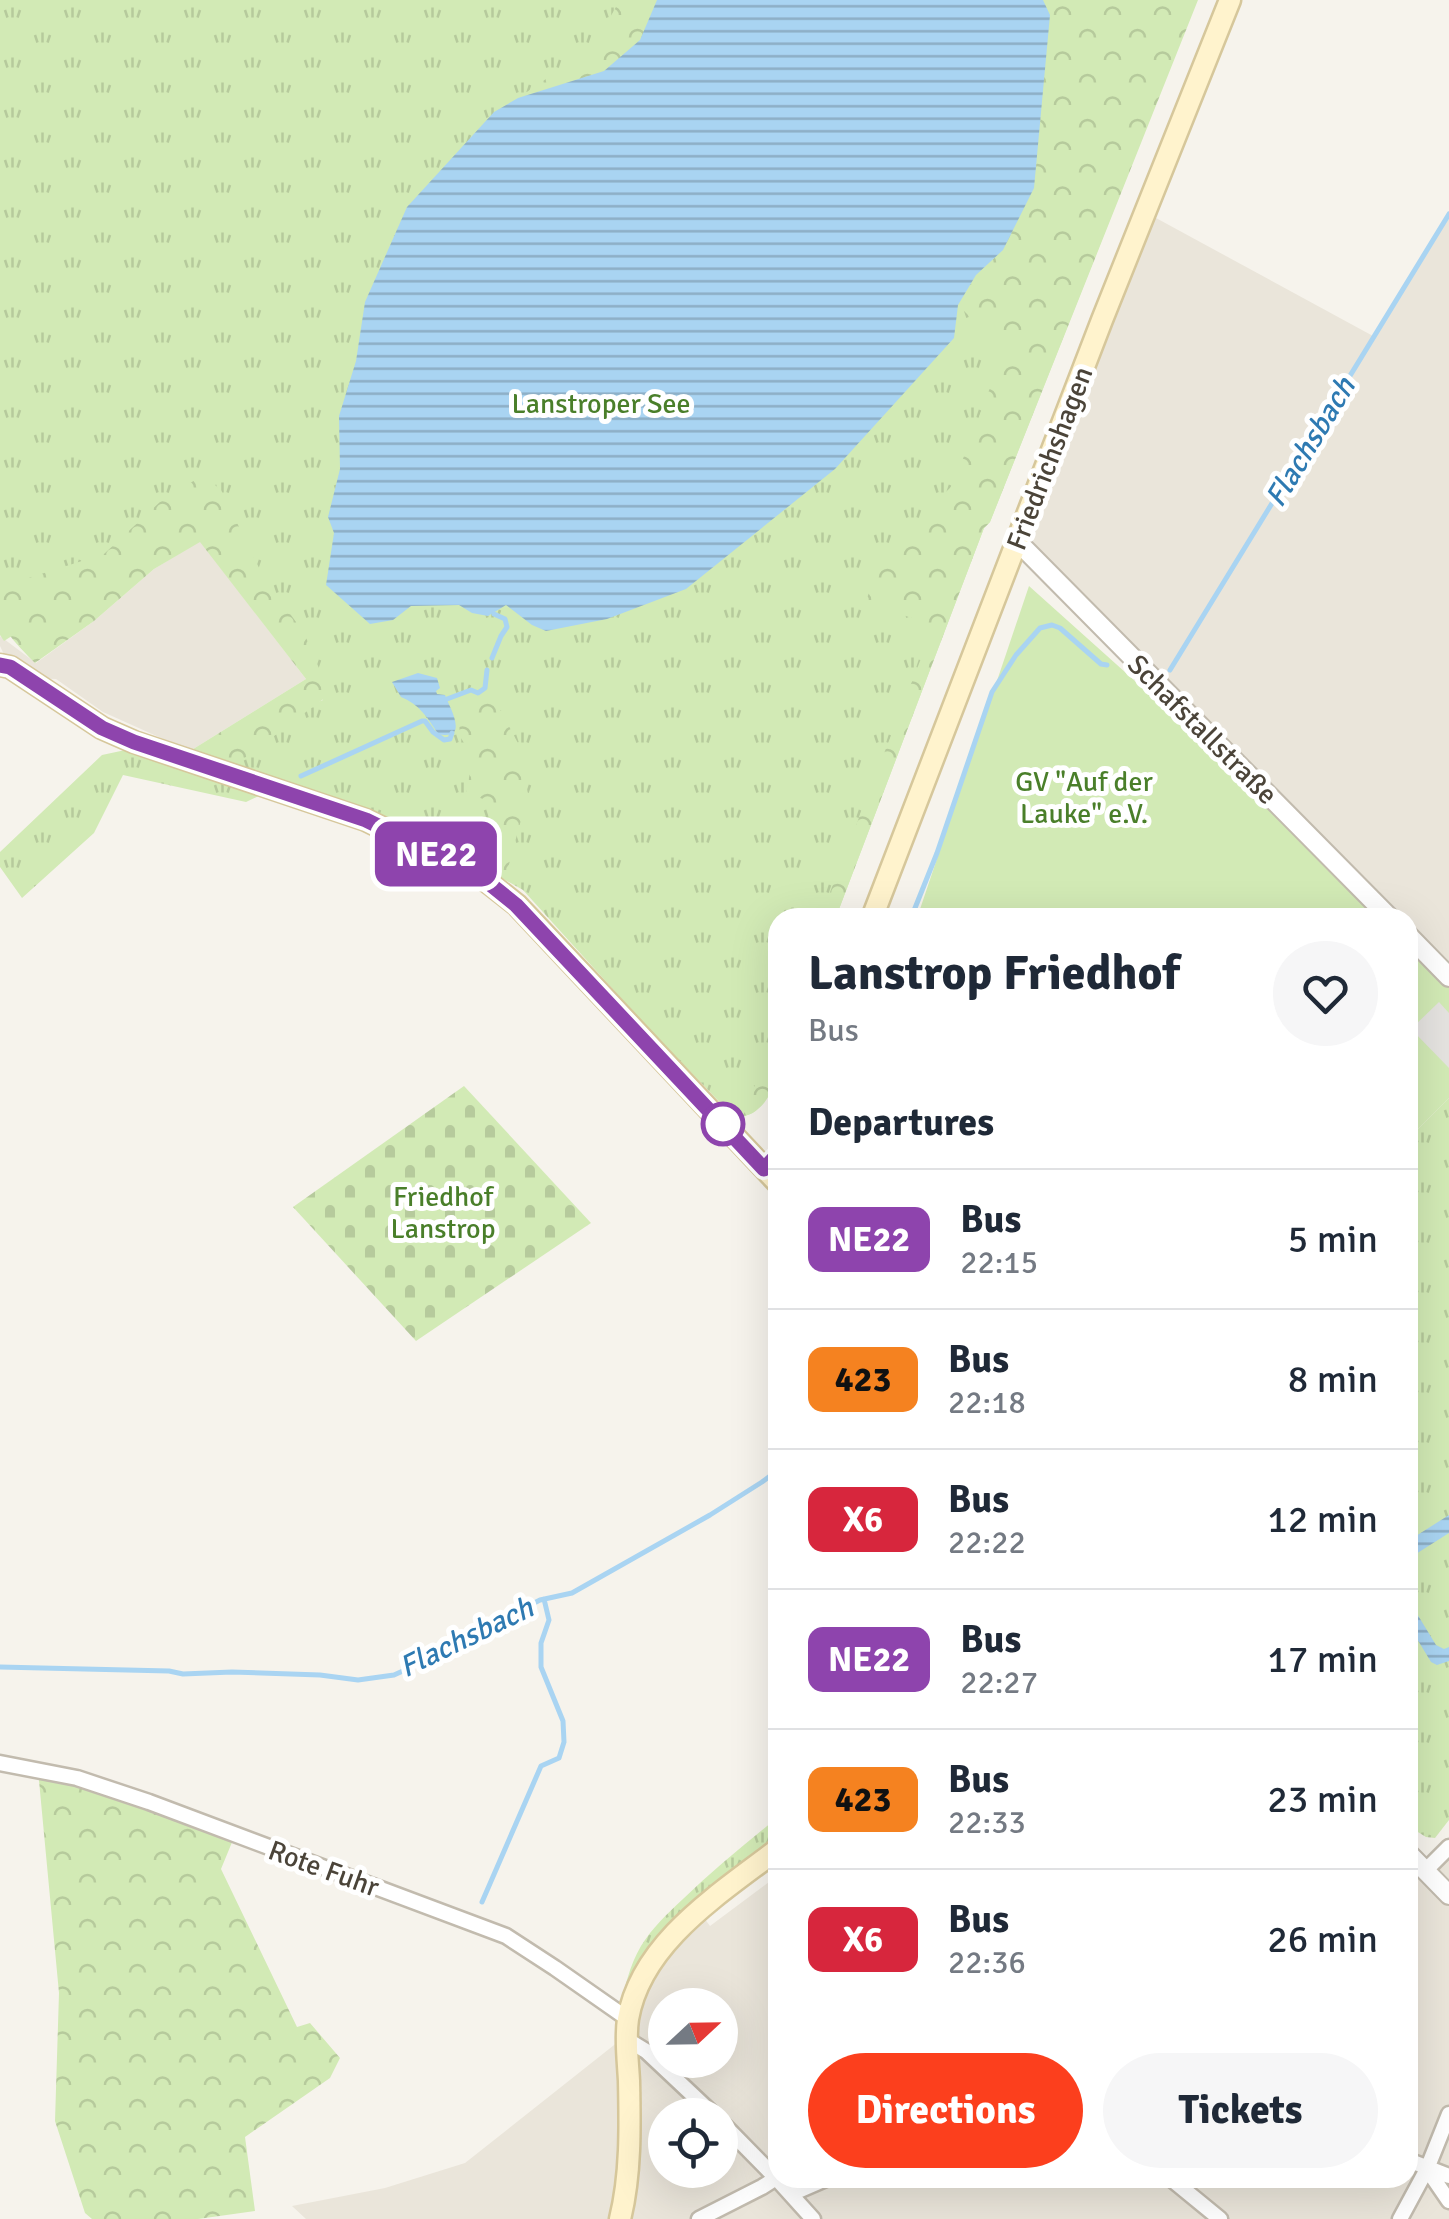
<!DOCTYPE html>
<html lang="en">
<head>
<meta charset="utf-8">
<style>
  :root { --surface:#fff; --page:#f6f6f7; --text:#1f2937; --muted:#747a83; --line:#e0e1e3; --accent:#fc3f1d }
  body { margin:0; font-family:Signika,sans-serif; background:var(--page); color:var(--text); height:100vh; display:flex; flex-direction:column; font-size:38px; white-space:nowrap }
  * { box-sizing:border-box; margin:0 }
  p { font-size:32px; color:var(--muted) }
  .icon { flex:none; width:55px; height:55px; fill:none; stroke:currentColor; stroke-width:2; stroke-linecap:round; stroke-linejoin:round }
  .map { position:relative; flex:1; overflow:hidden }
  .side { position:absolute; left:768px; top:908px; width:650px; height:1280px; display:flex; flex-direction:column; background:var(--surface); border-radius:30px; box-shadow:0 10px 40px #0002 }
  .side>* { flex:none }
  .badge { padding:0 20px; border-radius:15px; font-size:35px; line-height:65px }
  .needle { width:65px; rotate:68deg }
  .tools { position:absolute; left:648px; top:1988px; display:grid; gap:20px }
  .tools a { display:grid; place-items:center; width:90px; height:90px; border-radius:50%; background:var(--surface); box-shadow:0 10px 40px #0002; font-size:50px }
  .map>.badge { position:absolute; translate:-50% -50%; box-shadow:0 0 0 5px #fff }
  h2 { padding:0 40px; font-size:38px; line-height:90px }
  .round { display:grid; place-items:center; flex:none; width:105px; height:105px; border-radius:52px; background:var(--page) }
  .summary { display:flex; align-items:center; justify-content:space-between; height:170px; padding:0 40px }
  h1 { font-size:48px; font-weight:800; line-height:75px }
  .button { display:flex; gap:20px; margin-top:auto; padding:20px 40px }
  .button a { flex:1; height:115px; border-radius:60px; background:var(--accent); color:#fff; font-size:40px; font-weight:800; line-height:115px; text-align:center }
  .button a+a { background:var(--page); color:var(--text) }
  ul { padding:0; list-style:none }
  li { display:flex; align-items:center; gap:30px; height:140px; padding:0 40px; border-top:2px solid var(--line) }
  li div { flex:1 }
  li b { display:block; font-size:38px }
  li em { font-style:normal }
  li .badge { min-width:110px; font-weight:700; text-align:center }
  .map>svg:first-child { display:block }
  .residential { fill:#eae5da; fill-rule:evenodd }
  .grass { fill:url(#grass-tufts) }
  .forest { fill:url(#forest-crowns) }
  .cemetery { fill:url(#cemetery-stones) }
  .garden { fill:#d2eab5 }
  .parking { fill:#e5e3e0 }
  .water { fill:url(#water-rules) }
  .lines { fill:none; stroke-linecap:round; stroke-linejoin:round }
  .stream { stroke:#a9d4f2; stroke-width:5 }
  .minor-casing { stroke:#c2bbae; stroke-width:19 }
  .tertiary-casing { stroke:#c2bbae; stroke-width:22 }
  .secondary-casing { stroke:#d6c79b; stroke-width:25 }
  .minor { stroke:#fff; stroke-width:14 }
  .tertiary { stroke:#fff; stroke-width:18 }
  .secondary { stroke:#fff3cd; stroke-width:20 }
  .line-casing { stroke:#fff; stroke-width:22 }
  .line { stroke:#8e44ad; stroke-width:15 }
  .stop-dot { fill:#fff; stroke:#8e44ad; stroke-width:5 }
  .labels { text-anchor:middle; stroke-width:10; stroke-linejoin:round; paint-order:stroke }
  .park-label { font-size:28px; fill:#4a7f2a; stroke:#fff }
  .street-label { font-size:28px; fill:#4b4439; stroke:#fff }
  .water-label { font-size:30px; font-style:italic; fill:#2e7ab2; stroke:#fff }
</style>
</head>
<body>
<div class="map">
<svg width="1449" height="2219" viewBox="0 0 1449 2219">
  <defs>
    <pattern id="grass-tufts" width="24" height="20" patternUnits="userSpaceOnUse" patternTransform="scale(2.5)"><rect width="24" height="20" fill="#d2eab5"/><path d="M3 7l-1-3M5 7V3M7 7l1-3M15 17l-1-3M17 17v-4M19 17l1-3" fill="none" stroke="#b6ca9c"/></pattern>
    <pattern id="forest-crowns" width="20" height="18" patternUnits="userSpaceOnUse" patternTransform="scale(2.5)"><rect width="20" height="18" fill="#d2eab5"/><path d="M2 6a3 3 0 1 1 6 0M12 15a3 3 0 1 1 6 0" fill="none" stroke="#b6ca9c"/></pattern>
    <pattern id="cemetery-stones" width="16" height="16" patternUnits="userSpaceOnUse" patternTransform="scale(2.5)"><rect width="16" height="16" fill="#d2eab5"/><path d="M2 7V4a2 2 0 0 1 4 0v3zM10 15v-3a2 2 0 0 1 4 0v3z" fill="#b6ca9c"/></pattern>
    <pattern id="water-rules" width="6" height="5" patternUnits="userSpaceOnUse" patternTransform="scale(2.5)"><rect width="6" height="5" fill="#a9d4f2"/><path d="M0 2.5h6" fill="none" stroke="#8caec5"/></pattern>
  </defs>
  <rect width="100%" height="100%" fill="#f6f3ec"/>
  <path class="residential" d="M1449,211V977L1408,935V918L1390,917L1319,846L1026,536L1145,212L1373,336Z
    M200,541L306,679L190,751L103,712L56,679L28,678L10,667L0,646V636L36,663L94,621L154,569Z
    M1449,1850V2219H306L292,2206L385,2188L465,2163L628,2034L636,1994L699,1911L710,1926L777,1876L778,2178H1408V1855L1426,1874ZM665,2005H720V2060H665ZM665,2115H720V2170H665Z"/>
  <path class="grass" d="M0,0H1197L990,522L984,528L836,917L778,918L777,1077C768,1101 762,1112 736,1119L649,1029L523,890L464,857L190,751L323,700L188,524L4,641L0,635Z
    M130,749L263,794L246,802L123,775L94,833L22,898L0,867V852L102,755Z
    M1449,1098V1820L1435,1838L1426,1837L1408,1826V1139Z
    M777,1818V1849L699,1911L618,2012C625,1989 629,1966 641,1946C652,1928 668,1913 683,1899C713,1870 745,1844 777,1818Z"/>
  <path class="forest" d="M620,0H657L640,40L604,72L518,98L593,47Z
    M1043,0H1198L990,522L984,528L836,917L820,918L934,625L865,603L886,550L953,485L1004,351L958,305L976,275L1003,250L1034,188L1050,15Z
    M203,475L221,490L264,578L304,633L330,694L234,766L190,751L306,679L200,542L154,569L94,621L35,663C0,627 0,628 0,576L22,580L104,554L160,502Z
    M484,700H495L519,745L528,794L505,879L457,854L469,826L490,824L486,800L466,793L473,757L459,735L461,707Z
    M777,1027C778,1055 782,1082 762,1104C756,1112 753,1114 743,1116Z
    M38,1770L235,1835L221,1869L297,2027L310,2023L340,2058L330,2078L245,2137L255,2211L198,2219H92L85,2213L55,2121L59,1993Z"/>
  <path class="cemetery" d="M464,1086L591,1223L416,1341L293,1207Z"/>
  <path class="garden" d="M1029,586L1319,846L1390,918H917Z
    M1408,935L1449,978V1098L1408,1139Z"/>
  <path class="parking" d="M1439,1002L1449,1013V1068L1411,1029Z"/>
  <path class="water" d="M657,0H1043L1050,15L1034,188L1003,250L976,275L958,305L954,338L835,469L686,589L607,619L546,631L532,625L506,605L488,616L472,613L459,605L411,606L393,620L370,624L326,585L334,533L328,517L340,469L339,416L356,361L365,302L407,207L494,112L518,98L604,71L640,40Z
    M418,673L437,678L440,688L436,691L437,694L445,695C450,708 470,741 438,734C428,718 419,704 401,697L392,682Z
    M1449,1515V1533L1408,1559V1541Z
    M1408,1599L1436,1645L1444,1649L1449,1647V1661L1437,1665L1431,1662L1408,1624Z"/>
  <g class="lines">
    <path class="stream" d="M492,658L501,636L507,627L505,619L494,614
      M1170,670L1449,214
      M447,699L471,690L478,693L485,688L487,670
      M301,776L422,721H425L433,732L444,740L450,739L452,733
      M911,918L937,853L992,692L1016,655L1040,628L1052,625L1060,628L1101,664L1107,665
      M0,1667L169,1671L183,1674L232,1672L320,1675L358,1680L394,1675L460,1645L501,1620L540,1600L572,1593L710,1515L762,1482L778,1470
      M482,1902L541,1766L559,1758L564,1742L563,1721L541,1667V1643L549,1620L544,1599"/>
    <g class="minor-casing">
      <path id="minor" d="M0,1763L77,1778L149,1802L506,1936L555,1968L628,2019
        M1425,1871L1449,1847
        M628,2040L646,2051L714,2115
        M720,2121L776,2178L813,2219
        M1408,2160L1449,2176
        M1427,2169L1449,2201
        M1170,2178L1220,2219
        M791,2194L828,2178
        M699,2219L762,2187L776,2178
        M1400,2219L1427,2169L1449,2114"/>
    </g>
    <g class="tertiary-casing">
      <path id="tertiary" d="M1017,541L1390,918
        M1408,935L1449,977
        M1408,1853L1449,1895"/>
    </g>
    <g class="secondary-casing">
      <path id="secondary" d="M0,665L10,667L102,728L134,742L366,820L480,876L517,905L778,1183
        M872,918L1102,320L1230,0
        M620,2219C631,2175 630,2126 629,2081C628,2061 625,2039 628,2019C641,1942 721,1893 778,1849"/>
    </g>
    <use href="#minor" class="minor"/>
    <use href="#tertiary" class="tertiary"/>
    <use href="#secondary" class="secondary"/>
  </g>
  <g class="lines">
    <g class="line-casing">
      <path id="line" d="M0,665L10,667L102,728L134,742L366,820L480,876L516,905L764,1169L778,1154"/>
    </g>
    <use href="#line" class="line"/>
  </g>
  <circle class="stop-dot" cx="723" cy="1124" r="20"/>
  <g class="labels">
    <g class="park-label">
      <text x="601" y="413">Lanstroper See</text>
      <text x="1084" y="791">GV "Auf der<tspan x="1084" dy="32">Lauke" e.V.</tspan></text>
      <text x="443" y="1206">Friedhof<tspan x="443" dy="32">Lanstrop</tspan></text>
    </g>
    <g class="street-label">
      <text transform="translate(1049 458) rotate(-69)" y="10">Friedrichshagen</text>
      <text transform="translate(1203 729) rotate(45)" y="10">Schafstallstraße</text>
      <text transform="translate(324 1868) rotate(20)" y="10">Rote Fuhr</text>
    </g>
    <g class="water-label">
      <text transform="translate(1310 442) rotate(-59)" y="10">Flachsbach</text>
      <text transform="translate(466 1637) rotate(-26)" y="10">Flachsbach</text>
    </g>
  </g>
</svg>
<div class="tools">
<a><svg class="needle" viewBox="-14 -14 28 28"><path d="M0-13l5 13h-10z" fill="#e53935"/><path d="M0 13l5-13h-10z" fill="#747a83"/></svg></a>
<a><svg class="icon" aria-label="locate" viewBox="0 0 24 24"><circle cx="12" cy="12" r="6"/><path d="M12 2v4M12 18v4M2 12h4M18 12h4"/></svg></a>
</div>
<b class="badge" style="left:436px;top:854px;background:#8e44ad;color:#fff">NE22</b>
<section class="side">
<div class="summary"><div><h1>Lanstrop Friedhof</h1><p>Bus</p></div><a class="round"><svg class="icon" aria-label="heart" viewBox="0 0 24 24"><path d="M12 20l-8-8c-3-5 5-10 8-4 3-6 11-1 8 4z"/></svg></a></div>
<h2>Departures</h2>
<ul>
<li><span class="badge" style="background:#8e44ad;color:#fff">NE22</span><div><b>Bus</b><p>22:15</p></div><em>5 min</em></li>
<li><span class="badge" style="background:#f58220;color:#111">423</span><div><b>Bus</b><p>22:18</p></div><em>8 min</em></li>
<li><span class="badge" style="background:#d7263d;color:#fff">X6</span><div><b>Bus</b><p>22:22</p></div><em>12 min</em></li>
<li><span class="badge" style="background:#8e44ad;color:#fff">NE22</span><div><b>Bus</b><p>22:27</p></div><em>17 min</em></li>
<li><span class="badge" style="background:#f58220;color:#111">423</span><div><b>Bus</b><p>22:33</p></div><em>23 min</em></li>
<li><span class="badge" style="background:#d7263d;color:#fff">X6</span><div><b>Bus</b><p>22:36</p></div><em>26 min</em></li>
</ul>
<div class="button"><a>Directions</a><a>Tickets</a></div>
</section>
</div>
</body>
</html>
